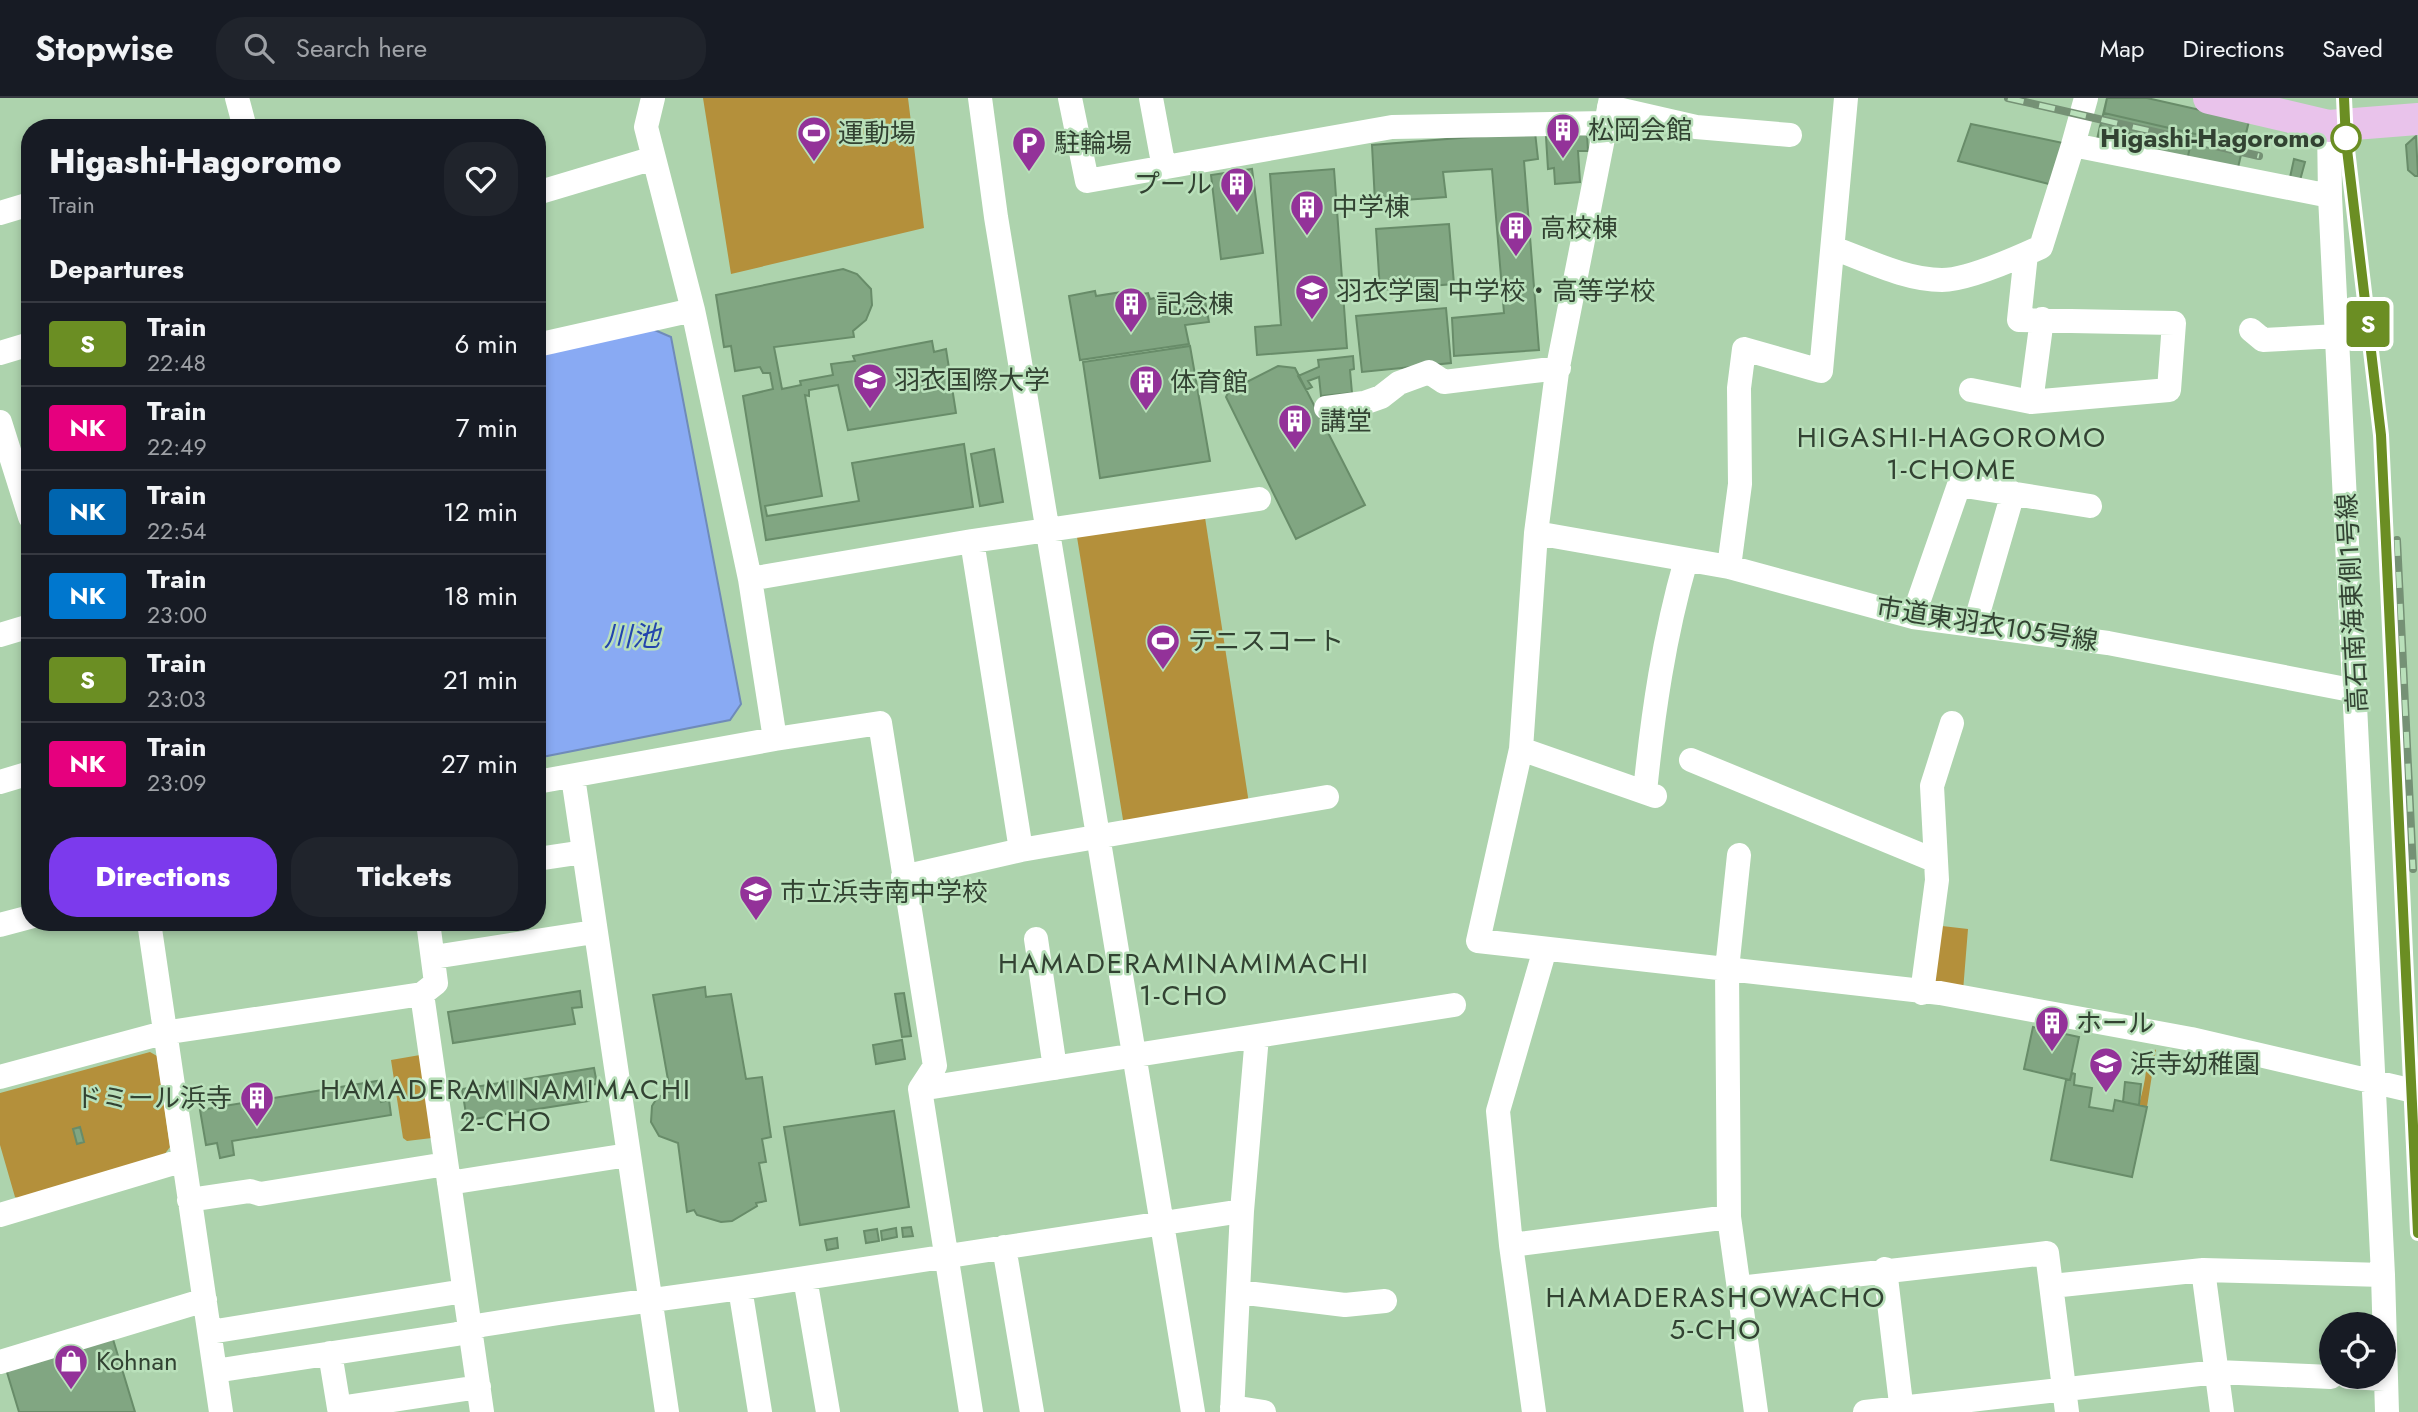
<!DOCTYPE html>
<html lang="en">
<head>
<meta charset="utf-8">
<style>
  :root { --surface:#171b24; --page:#20242c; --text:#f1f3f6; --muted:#9ea1a6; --line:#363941; --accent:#7c3aed }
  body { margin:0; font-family:Jost,"Noto Sans JP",sans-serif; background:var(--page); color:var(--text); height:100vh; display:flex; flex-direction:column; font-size:26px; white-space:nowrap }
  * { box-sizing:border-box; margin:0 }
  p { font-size:23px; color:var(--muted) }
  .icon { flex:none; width:38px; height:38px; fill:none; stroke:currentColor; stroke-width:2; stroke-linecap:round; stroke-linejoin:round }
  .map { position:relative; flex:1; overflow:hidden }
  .sheet { position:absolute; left:21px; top:21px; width:525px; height:812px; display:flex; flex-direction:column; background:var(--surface); border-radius:28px; box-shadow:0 4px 10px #0003 }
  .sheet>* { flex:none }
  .badge { padding:0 14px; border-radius:5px; font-size:24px; line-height:46px }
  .controls { position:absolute; left:2319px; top:1214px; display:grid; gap:14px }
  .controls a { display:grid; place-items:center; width:77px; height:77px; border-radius:50%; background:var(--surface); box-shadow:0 4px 10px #0003; font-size:35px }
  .map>.badge { position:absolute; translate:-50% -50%; box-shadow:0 0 0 4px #fff }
  h2 { padding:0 28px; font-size:26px; line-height:63px }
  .round { display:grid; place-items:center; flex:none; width:74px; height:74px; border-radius:28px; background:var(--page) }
  .overview { display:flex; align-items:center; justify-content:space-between; height:119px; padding:0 28px }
  h1 { font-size:33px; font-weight:800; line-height:52px }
  .button { display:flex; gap:14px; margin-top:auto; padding:14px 28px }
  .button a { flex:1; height:80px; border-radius:28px; background:var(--accent); color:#fff; font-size:28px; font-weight:800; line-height:80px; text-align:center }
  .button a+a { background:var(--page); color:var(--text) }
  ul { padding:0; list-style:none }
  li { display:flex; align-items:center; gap:21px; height:84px; padding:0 28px; border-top:2px solid var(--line) }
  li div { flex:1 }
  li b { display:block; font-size:26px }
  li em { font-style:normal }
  li .badge { min-width:77px; font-weight:700; text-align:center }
  header { display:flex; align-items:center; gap:42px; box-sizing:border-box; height:98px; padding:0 35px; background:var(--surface); border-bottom:2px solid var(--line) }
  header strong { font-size:33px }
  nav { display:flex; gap:38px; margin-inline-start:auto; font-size:24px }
  .search { width:490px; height:63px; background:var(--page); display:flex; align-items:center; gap:18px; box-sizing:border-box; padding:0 24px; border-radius:28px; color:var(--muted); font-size:26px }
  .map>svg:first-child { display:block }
  .green { fill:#b4903b }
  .water { fill:#89aaf3; stroke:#6f8bb9; stroke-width:2 }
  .building { fill:#81a682; stroke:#688c69; stroke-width:2 }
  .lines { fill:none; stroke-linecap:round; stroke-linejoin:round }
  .minor { stroke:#fff; stroke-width:24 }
  .major { stroke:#e9c3eb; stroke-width:32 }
  .rail-casing { stroke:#759175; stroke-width:8 }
  .rail { stroke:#b9e0ba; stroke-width:5; stroke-dasharray:16; stroke-linecap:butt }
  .line-casing { stroke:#fff; stroke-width:16 }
  .line { stroke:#6b8e23; stroke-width:10 }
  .stop-dot { fill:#fff; stroke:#6b8e23; stroke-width:3.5 }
  .labels { text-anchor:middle; stroke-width:5; stroke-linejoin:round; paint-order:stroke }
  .poi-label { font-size:26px; fill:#324232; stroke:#b9e0ba; text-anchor:start }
  .stop-label { font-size:26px; font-weight:bold; fill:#324232; stroke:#b9e0ba; text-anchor:end }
  .street-label { font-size:26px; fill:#324232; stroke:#b9e0ba }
  .neighbourhood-label { font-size:28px; letter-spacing:2px; fill:#324232; stroke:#b9e0ba }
  .water-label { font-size:28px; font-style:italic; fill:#2244ad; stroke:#b9e0ba }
</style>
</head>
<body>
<header>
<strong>Stopwise</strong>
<div class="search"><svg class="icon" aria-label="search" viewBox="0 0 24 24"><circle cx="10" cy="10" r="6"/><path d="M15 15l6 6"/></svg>Search here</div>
<nav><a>Map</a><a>Directions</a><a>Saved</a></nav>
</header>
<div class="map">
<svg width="2418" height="1314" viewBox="0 0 2418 1314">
  <rect width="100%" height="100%" fill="#add3ad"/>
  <path class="green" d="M703,0H908L924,130L731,176Z
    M1204,413L1250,712L1125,734L1076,433Z
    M1942,828L1968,831L1963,893L1934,890Z
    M2156,951L2147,1009L2139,1007C2142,995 2147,977 2146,965Z
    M150,954L157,958L170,1049L164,1057L20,1101L15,1099L0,1047V995Z
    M420,957L432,1040L407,1043L403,1040L391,962Z"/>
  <path class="water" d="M650,230L671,239L741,606L730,622L537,660V257Z"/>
  <path class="building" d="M2107,0H2147L2249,23L2236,78L2096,46Z
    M2107,0H2147L2249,23L2243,47L2104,15Z
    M1971,26L2063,45L2053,87L1958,63Z
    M2100,28L2190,49L2186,67L2096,46Z
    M1535,34L1538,61L1524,63L1539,252L1454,258L1452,220L1504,215L1492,71L1443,74L1446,99L1375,104L1372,47Z
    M1587,36L1588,53H1578L1580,84L1555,86L1554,70L1548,71L1546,39Z
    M2416,38L2418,78H2415L2408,72L2406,47Z
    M2294,61L2305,64L2299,86L2289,84Z
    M1252,71L1263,155L1221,161L1211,77Z
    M1334,71L1347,250L1257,257L1255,229L1281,227L1270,76Z
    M1449,126L1454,186L1380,192L1376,131Z
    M843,171L857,176L871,191L872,207L866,222L853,233L854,239L774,249L782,291L801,287L800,283L833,277L831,266L855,263L853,258L932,243L934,254L946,251L956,315L848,332L838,287L809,292V298L805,297L822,398L765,408L767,418L859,403L852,365L964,346L973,409L766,442L743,298L773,291L770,275H763L760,269L735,273L731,248L724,249L716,197Z
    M1095,193L1096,198L1122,194L1123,199L1148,195L1150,201L1176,195L1177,201L1204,197L1209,224L1185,227L1189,246L1080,262L1069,198Z
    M1446,210L1451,265L1362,274L1356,218Z
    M1190,248L1210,363L1100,380L1083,264Z
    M1353,258L1354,271L1350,272L1352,295L1321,298L1319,279L1308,283L1312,289L1306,292L1298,278L1319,269L1318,262Z
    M1278,268L1295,270L1365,407L1296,441L1226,299L1229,293Z
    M994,351L1003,404L980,408L971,356Z
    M705,889L706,899L731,896L746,981L762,979L771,1039L762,1041L766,1064L759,1065L766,1103L756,1105L757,1108L732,1123L721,1124L697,1117L694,1112L687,1114L678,1045L659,1038L651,1024L652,1008L657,1000L670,993L653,897Z
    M580,893L582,909L572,910L575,926L453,945L448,914Z
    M904,895L911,938L902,939L895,896Z
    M2033,929L2079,939L2070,982L2024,971Z
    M902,942L905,961L876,966L873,947Z
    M594,970L597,986L586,987L589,1003L467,1022L462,991Z
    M2072,975L2075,976L2074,987L2092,990L2089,1009L2113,1013L2115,1002L2147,1009L2132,1079L2051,1062L2066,982H2070Z
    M377,983L381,1004L389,1002L391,1017L232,1043L234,1057L220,1060L217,1045L206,1047L200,1012Z
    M2125,984L2141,986L2139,1007L2123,1004Z
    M894,1013L909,1109L800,1127L784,1029Z
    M80,1029L84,1044L77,1046L73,1031Z
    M911,1129L913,1138L903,1139L902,1130Z
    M896,1130L897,1139L882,1142L881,1133Z
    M877,1131L879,1143L866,1145L864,1133Z
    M837,1140L838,1150L827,1152L825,1142Z
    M112,1238L135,1314H19L6,1271Z"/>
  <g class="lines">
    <path class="minor" d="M237,0L245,30
      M653,0L646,29L693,212L750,481L775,641
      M980,0L996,119L1193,1314
      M1070,0L1087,83L1392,29L1605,25
      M1151,0L1164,70
      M1611,0L1557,274L1536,435L1521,651L1478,843L1940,895L2191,941L2418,994
      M1609,9L1696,29L1790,37
      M2329,28L2330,98L2383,1177L2387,1314
      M2073,47L2086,0
      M537,95L654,60
      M0,115L30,106
      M1833,150C1867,162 1905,182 1942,182C1968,182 2017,160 2041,149L2073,47L2330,98
      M2251,232L2263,242L2338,238
      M537,247L693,212
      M0,255L30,246
      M1971,292L2031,304L2169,292L2174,225L2019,222L2026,156
      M2031,304L2042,221
      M1326,310L1364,305L1381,299L1399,285L1429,274L1444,284L1559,270
      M0,324L30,419
      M1536,435L1729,469L1913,519L2108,545L2356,593
      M972,443L1021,752
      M1729,469L1740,386L1739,290L1744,251L1821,273L1846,0
      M750,481L972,443L1259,401
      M1913,519L1959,387L2090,408
      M1975,526L2013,395
      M0,537L30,528
      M1521,651L1655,698
      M1691,662L1936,763
      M573,679L667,1314
      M0,684L30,675
      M537,684L775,641L880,625L935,968L920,991L971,1314
      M1645,694C1653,614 1664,539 1686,462
      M1739,757L1727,871L1729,1119L1756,1314
      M537,761L584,754
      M903,779L1021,752L1327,699
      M149,824L221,1314
      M0,827L30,819
      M1036,841L1055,970
      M434,859L594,834
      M1922,895L1937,782L1932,688L1952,625
      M422,896L482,1314
      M0,979L163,935L422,896L436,885L428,824
      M920,991L1454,907
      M449,1085L628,1057
      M189,1102L250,1093L260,1096L446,1066
      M0,1117L184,1062
      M1511,1147L1729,1119
      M1004,1149L1032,1314
      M1885,1171L1902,1314
      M2203,1172L2222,1314
      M805,1180L828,1314
      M2052,1188L2203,1172L2383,1177
      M740,1190L760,1314
      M1739,1190L2047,1155L2067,1314
      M1238,1194L1345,1207L1385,1203
      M210,1234L464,1193
      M330,1255L339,1310L479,1289
      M0,1264L205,1202
      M215,1273L457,1236L482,1227L559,1215L740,1190L1242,1113
      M2348,1279L2385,1281
      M1232,1309L1264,1314
      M1232,1314L1242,1113L1257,938
      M1534,1314L1511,1147L1498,1013L1545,851
      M1865,1314L2217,1274L2331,1279"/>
    <path class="major" d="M2209,0L2329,28L2418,21"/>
    <g class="rail-casing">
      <path id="rail" d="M2008,0L2259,58
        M2344,0L2346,43L2381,337L2418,1137
        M2397,442L2413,771"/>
    </g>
    <use href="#rail" class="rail"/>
  </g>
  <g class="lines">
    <g class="line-casing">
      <path id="line" d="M2344,0L2346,43L2381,337L2418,1135"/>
    </g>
    <use href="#line" class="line"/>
  </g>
  <defs>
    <g id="building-pin" transform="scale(1.75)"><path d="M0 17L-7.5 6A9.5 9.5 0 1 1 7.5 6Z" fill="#933299" stroke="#b9e0ba"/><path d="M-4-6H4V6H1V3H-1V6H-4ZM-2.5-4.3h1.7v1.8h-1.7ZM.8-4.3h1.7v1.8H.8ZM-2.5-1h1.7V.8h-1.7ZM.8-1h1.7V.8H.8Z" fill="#fff"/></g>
    <g id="stadium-pin" transform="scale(1.75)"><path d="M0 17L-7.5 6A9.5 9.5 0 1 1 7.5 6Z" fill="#933299" stroke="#b9e0ba"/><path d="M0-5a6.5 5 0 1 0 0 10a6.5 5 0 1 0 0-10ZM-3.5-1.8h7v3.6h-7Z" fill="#fff"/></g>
    <g id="parking-pin" transform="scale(1.75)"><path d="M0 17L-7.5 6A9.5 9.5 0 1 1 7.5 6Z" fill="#933299" stroke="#b9e0ba"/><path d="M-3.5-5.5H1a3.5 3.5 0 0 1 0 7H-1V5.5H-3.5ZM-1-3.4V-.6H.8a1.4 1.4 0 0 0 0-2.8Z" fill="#fff"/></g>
    <g id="school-pin" transform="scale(1.75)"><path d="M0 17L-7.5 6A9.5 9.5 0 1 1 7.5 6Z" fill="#933299" stroke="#b9e0ba"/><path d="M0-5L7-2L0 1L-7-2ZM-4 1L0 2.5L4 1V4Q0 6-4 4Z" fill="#fff"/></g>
    <g id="shop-pin" transform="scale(1.75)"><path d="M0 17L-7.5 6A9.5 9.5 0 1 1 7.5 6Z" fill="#933299" stroke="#b9e0ba"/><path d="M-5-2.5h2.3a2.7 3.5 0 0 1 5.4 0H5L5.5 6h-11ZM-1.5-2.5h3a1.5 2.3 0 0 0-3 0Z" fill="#fff"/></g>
  </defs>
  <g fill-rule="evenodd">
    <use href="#building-pin" x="1563" y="32"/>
    <use href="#stadium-pin" x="814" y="35"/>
    <use href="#parking-pin" x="1029" y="45"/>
    <use href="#building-pin" x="1237" y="86"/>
    <use href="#building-pin" x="1307" y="109"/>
    <use href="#building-pin" x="1516" y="130"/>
    <use href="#school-pin" x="1312" y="193"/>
    <use href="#building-pin" x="1131" y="206"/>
    <use href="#school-pin" x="870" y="282"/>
    <use href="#building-pin" x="1146" y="284"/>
    <use href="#building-pin" x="1295" y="323"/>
    <use href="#stadium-pin" x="1163" y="543"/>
    <use href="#school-pin" x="756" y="794"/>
    <use href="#building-pin" x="2052" y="925"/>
    <use href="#school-pin" x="2106" y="966"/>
    <use href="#building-pin" x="257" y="1000"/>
    <use href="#shop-pin" x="71" y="1263"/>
  </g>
  <circle class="stop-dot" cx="2346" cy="40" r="14"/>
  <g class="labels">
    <g class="poi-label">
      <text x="1588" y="41">松岡会館</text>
      <text x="838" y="44">運動場</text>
      <text x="1054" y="54">駐輪場</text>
      <text x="1212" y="95" text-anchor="end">プール</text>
      <text x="1332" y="118">中学棟</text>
      <text x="1540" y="139">高校棟</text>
      <text x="1336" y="202">羽衣学園 中学校・高等学校</text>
      <text x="1156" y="215">記念棟</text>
      <text x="894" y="291">羽衣国際大学</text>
      <text x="1170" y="293">体育館</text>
      <text x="1320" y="332">講堂</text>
      <text x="1188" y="552">テニスコート</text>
      <text x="780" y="803">市立浜寺南中学校</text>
      <text x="2076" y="934">ホール</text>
      <text x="2130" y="975">浜寺幼稚園</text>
      <text x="232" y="1009" text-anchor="end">ドミール浜寺</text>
      <text x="96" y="1272">Kohnan</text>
    </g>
    <g class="stop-label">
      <text x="2325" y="49">Higashi-Hagoromo</text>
    </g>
    <g class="street-label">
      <text transform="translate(2352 505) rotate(-93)" y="9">高石南海東側1号線</text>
      <text transform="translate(1987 526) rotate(9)" y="9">市道東羽衣105号線</text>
    </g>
    <g class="neighbourhood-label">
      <text x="1952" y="349">HIGASHI-HAGOROMO<tspan x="1952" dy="32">1-CHOME</tspan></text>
      <text x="1184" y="875">HAMADERAMINAMIMACHI<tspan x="1184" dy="32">1-CHO</tspan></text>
      <text x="506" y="1001">HAMADERAMINAMIMACHI<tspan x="506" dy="32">2-CHO</tspan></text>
      <text x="1716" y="1209">HAMADERASHOWACHO<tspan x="1716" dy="32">5-CHO</tspan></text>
    </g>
    <g class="water-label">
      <text x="632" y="548">川池</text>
    </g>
  </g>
</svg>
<div class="controls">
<a><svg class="icon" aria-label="locate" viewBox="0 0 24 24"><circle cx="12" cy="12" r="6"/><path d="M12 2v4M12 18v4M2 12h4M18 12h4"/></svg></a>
</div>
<b class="badge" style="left:2368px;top:226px;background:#6b8e23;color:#fff">S</b>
<section class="sheet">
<div class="overview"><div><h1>Higashi-Hagoromo</h1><p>Train</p></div><a class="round"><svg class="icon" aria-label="heart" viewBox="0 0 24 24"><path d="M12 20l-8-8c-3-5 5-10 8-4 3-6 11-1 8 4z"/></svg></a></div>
<h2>Departures</h2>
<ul>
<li><span class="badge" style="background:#6b8e23;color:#fff">S</span><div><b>Train</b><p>22:48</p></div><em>6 min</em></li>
<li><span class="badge" style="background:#e6007e;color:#fff">NK</span><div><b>Train</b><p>22:49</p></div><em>7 min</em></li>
<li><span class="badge" style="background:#0065af;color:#fff">NK</span><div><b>Train</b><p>22:54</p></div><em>12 min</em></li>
<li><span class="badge" style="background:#0077ce;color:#fff">NK</span><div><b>Train</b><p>23:00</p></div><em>18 min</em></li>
<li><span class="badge" style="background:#6b8e23;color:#fff">S</span><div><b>Train</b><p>23:03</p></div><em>21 min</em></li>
<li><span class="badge" style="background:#e6007e;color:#fff">NK</span><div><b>Train</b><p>23:09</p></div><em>27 min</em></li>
</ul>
<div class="button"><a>Directions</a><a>Tickets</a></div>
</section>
</div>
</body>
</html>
